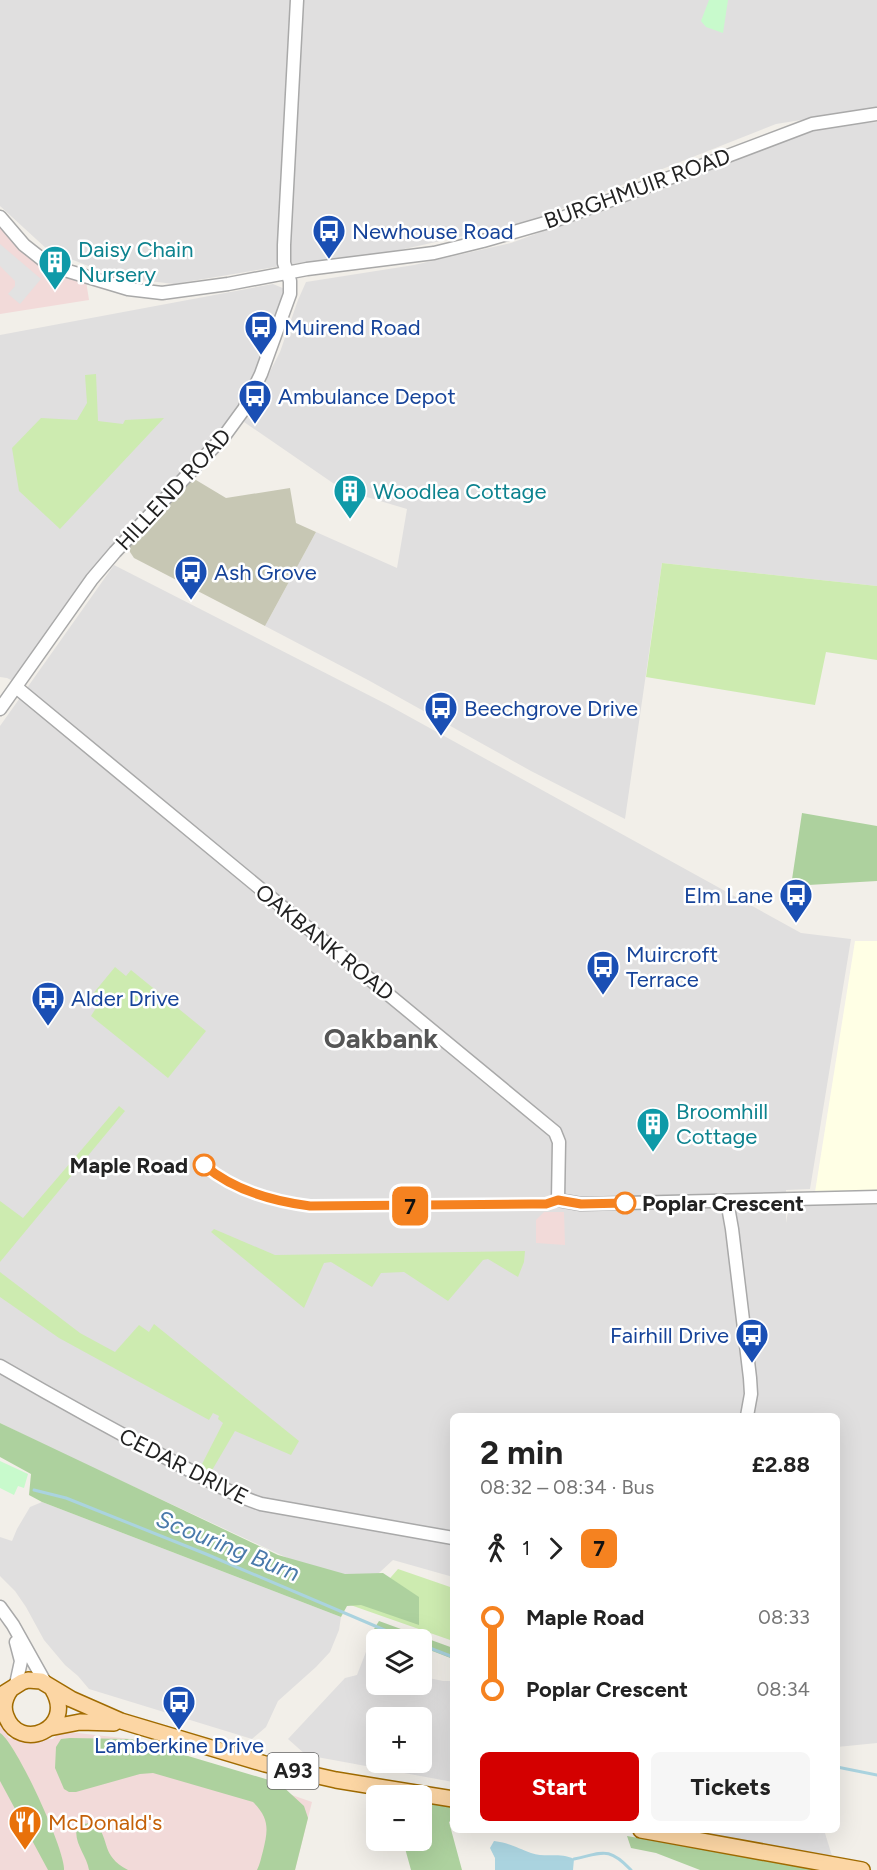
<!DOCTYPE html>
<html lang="en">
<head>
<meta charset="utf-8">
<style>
  :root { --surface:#fff; --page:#f6f6f6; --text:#222; --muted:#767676; --accent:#d40000 }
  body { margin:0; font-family:Figtree,sans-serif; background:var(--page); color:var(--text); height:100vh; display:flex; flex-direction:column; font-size:22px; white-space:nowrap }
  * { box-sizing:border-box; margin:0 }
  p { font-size:20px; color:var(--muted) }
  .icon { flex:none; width:33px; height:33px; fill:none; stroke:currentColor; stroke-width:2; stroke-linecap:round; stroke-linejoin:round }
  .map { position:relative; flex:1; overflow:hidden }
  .side { position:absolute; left:450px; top:1413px; width:390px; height:420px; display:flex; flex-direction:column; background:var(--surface); border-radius:9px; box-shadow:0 6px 24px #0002 }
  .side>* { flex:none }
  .badge { padding:0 12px; border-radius:9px; font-size:21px; line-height:39px }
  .controls { position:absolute; left:366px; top:1629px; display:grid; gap:12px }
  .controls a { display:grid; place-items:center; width:66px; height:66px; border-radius:9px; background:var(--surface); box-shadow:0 6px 24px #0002; font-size:30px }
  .map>.badge { position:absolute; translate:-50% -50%; box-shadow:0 0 0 3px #fff }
  .legs { display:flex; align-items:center; gap:9px; height:66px; padding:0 30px; font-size:20px }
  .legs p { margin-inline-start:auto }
  .headline { display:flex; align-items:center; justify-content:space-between; height:102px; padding:0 30px }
  h1 { font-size:33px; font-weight:700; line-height:45px }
  .action { display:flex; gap:12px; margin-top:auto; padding:12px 30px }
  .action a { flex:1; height:69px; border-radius:9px; background:var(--accent); color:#fff; font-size:24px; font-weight:700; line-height:69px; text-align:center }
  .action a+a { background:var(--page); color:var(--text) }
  ul { padding:0 30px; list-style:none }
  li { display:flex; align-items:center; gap:21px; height:72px; font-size:22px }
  li i { display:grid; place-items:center; width:9px; height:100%; margin:0 8px; background:currentColor }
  li i::after { content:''; width:15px; height:15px; margin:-8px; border:4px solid; border-radius:50%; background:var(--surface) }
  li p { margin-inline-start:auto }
  li:first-child i { background:linear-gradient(#0000 50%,currentColor 0) }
  li:last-child i { background:linear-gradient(currentColor 50%,#0000 0) }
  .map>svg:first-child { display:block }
  .residential { fill:#e0dfdf; fill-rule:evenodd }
  .commercial { fill:#f2dad9 }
  .education { fill:#ffffe5 }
  .construction { fill:#c7c7b4 }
  .grass { fill:#cdebb0 }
  .forest { fill:#add19e }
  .park { fill:#c8facc }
  .parking { fill:#e2e2e2 }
  .water { fill:#aad3df }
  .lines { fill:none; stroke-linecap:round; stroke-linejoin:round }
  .stream { stroke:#aad3df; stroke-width:3 }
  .minor-casing { stroke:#a9a9a9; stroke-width:15 }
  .major-casing { stroke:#a06b00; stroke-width:18 }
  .minor { stroke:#fff; stroke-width:12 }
  .major { stroke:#fcd6a4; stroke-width:15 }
  .line-1-casing { stroke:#fff; stroke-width:14 }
  .line-1 { stroke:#f58220; stroke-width:9 }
  .stop-1-dot { fill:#fff; stroke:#f58220; stroke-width:3 }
  .labels { text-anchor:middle; stroke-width:5; stroke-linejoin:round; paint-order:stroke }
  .shield { fill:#fff; stroke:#646464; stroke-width:1.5 }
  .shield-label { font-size:21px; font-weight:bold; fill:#222 }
  .street-label { font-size:22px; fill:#222; stroke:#fff }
  .transit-label { font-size:22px; fill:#164399; stroke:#fff; text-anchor:start }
  .culture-label { font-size:22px; fill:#0d838f; stroke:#fff; text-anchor:start }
  .stop-label { font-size:22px; font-weight:bold; fill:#222; stroke:#fff; text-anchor:end }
  .food-label { font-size:22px; fill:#c56008; stroke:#fff; text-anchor:start }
  .water-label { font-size:24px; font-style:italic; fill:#4a7aab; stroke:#fff }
  .district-label { font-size:28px; font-weight:bold; fill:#555; stroke:#fff }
</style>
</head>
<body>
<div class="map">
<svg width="877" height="1870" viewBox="0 0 877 1870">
  <rect width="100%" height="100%" fill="#f2efe9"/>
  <path class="residential" d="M0,0H877V108L776,124L531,221L395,251L299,263L174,284L116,277L48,250L0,206Z
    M877,122V586L662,563L625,819L531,771L368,680L265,626L316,532L397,568L407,509L343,490L244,422L280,352L298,300L306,282L414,265L511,243L725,164L796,134L848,124Z
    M273,284L285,289L277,314L254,376L234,415L185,469L13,681L7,678L0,677V335Z
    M114,565L388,705L801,933L851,939L810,1189L786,1190V1223L789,1206L793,1205H877V1743L837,1747V1416H453V1577L393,1560L366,1585L294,1561L61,1453L0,1423V726Z
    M42,1502L341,1617L339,1630L330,1652L316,1667L278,1701L266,1727L252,1739L89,1689L78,1676L65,1665L44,1640L26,1607L15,1591L0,1576V1537L12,1541L17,1529L30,1507Z
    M369,1644L376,1646V1684H422V1665L428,1671L429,1678L443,1681H453V1782L306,1755L288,1739L345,1678L357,1675ZM376,1718H422V1762H376Z
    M698,1830H824L833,1859L700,1835Z"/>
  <path class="commercial" d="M0,227L18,249L54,273L86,281L89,300L0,314Z
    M544,1212H564L565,1245L536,1243V1220Z
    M0,1723L9,1738L28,1740L53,1739L60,1731L131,1739L312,1802L295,1870H0Z"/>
  <path class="education" d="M855,941H877V1191L815,1192Z"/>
  <path class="construction" d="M191,477L226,498L290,488L296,523L316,532L265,626L134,558L130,552V545L135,538Z"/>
  <path class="grass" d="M96,374L98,421L123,424L125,420L164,418L60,529L19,491L12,448L41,418L77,420L87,403L85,375Z
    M662,563L877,586V660L826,652L815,705L646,677Z
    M115,967L126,976L131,970L206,1031L168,1078L91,1016L96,1008L87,1001Z
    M119,1106L125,1111L0,1262V1201L23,1218Z
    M214,1229L275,1255L525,1251L524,1262L518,1277L488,1259L483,1260L448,1301L404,1272L381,1273L372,1287L331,1262L324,1263L304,1308L211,1232Z
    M0,1272L80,1333L115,1352L139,1325L149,1332L154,1324L299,1441L291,1455L235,1431L211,1472L201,1466L223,1423L218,1419L219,1416L213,1413L209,1420L59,1338L0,1297Z
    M398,1569L453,1588V1641L339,1601L385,1584Z"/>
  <path class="forest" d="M802,813L877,826V881L791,886Z
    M0,1423L278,1555L345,1574L383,1573L419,1597V1625L361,1605L347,1606L341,1617L42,1502L29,1495L31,1474L0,1457Z
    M379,1621L453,1648V1659L422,1647V1640L401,1639L374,1629Z
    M0,1733C16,1742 66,1852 64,1870H48L0,1781Z
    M70,1738L131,1739L279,1783L304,1806L308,1818L295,1870H257C260,1864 261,1858 263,1851C268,1830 270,1819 253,1802L153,1773L140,1774L76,1792H69L64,1789L55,1768L56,1747L61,1739Z
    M422,1801L453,1806V1819L449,1822L462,1870H411L403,1841L422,1840Z
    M95,1822C111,1841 100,1855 128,1870H89C87,1856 73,1842 77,1828L84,1824Z
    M627,1836L822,1870H700L656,1853L631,1848Z"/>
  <path class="park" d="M709,0H728L723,33L706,27L701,21Z
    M0,1461L28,1474L24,1488L18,1486L14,1495L0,1488Z"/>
  <path class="parking" d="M0,244L41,279L20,304L8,294L15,286V281L0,266Z"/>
  <path class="water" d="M494,1841C510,1843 517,1848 531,1853C545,1858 560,1852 574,1859L573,1870H495V1858L490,1848Z"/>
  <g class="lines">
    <path class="stream" d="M34,1490L66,1498L206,1554L408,1640
      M422,1645L453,1657
      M837,1767L877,1775
      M574,1859C603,1853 608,1846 631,1870"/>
    <g class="minor-casing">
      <path id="minor" d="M0,217L24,245L43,260L68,271L128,289L162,293L228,284L307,269L434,253L483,241L559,219L603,203L812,124L877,114
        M16,687L555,1132L559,1142L558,1200L581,1204L877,1197
        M0,709L92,579L115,552L225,435L244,409L261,374L290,294V281L284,263V245L297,0
        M727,1201L732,1229L750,1378L751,1394L747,1416
        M0,1366C57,1399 115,1431 174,1462C203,1477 230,1494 261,1504L453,1538
        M0,1607L13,1625L46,1684
        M16,1642L21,1661L16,1684"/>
    </g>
    <g class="major-casing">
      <path id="major" d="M11,1689C5,1697 2,1706 6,1716C19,1753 76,1729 53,1690
        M0,1696L22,1682L28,1680L41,1681L71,1699L121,1721L265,1764L336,1780L453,1799
        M49,1728L80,1722L114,1723
        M641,1830L862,1870"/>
    </g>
    <use href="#minor" class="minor"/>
    <use href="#major" class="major"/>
  </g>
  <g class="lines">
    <g class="line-1-casing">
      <path id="line-1" d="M204,1165C233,1190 271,1201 310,1206L532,1204H546L558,1200L581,1204L625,1203"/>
    </g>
    <use href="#line-1" class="line-1"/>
  </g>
  <defs>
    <g id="bus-pin" transform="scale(1.725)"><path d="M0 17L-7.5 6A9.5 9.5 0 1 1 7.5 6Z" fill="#1a4fb4" stroke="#fff"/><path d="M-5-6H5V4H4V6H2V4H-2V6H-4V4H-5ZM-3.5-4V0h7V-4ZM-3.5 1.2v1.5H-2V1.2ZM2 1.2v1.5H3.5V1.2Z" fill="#fff"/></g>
    <g id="building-pin" transform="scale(1.725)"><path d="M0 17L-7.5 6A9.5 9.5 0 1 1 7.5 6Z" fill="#0f9aa8" stroke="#fff"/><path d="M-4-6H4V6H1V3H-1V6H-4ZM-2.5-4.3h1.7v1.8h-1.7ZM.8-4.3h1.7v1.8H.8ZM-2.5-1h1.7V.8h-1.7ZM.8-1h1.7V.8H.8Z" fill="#fff"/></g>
    <g id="restaurant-pin" transform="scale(1.725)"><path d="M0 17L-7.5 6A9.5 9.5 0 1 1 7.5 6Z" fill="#e8710a" stroke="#fff"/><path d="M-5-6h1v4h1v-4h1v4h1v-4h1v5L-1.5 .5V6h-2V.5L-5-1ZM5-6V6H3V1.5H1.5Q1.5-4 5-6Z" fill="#fff"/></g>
  </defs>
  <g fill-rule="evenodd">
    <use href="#bus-pin" x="329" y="231"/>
    <use href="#building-pin" x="55" y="262"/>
    <use href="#bus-pin" x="261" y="327"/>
    <use href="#bus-pin" x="255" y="396"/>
    <use href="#building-pin" x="350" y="491"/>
    <use href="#bus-pin" x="191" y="572"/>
    <use href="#bus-pin" x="441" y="708"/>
    <use href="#bus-pin" x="796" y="895"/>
    <use href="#bus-pin" x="603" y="967"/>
    <use href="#bus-pin" x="48" y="998"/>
    <use href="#building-pin" x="653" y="1124"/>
    <use href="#bus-pin" x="752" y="1335"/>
    <use href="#bus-pin" x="179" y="1702"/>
    <use href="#restaurant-pin" x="25" y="1822"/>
  </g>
  <g class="stop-1-dot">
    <circle cx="204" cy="1165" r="10"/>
    <circle cx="625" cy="1203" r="10"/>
  </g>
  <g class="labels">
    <rect class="shield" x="267.5" y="1753" width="51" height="36" rx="4.5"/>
    <g class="shield-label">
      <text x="293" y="1778">A93</text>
    </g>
    <g class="street-label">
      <text transform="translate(637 188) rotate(-20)" y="8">BURGHMUIR ROAD</text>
      <text transform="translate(173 489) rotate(-47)" y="8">HILLEND ROAD</text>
      <text transform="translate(325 942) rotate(39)" y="8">OAKBANK ROAD</text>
      <text transform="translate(184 1466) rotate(27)" y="8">CEDAR DRIVE</text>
    </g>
    <g class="transit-label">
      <text x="352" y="239">Newhouse Road</text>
      <text x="284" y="335">Muirend Road</text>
      <text x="278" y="404">Ambulance Depot</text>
      <text x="214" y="580">Ash Grove</text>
      <text x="464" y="716">Beechgrove Drive</text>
      <text x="773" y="903" text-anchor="end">Elm Lane</text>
      <text x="626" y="962">Muircroft<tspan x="626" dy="25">Terrace</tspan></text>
      <text x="71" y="1006">Alder Drive</text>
      <text x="729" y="1343" text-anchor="end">Fairhill Drive</text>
      <text x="179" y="1753" text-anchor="middle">Lamberkine Drive</text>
    </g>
    <g class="culture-label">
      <text x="78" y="257">Daisy Chain<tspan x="78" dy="25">Nursery</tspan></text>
      <text x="373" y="499">Woodlea Cottage</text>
      <text x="676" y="1119">Broomhill<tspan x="676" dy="25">Cottage</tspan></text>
    </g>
    <g class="stop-label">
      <text x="188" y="1173">Maple Road</text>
      <text x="642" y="1211" text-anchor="start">Poplar Crescent</text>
    </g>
    <g class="food-label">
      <text x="48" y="1830">McDonald's</text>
    </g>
    <g class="water-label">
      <text transform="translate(228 1546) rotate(22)" y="8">Scouring Burn</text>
    </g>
    <g class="district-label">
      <text x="381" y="1048">Oakbank</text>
    </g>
  </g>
</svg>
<div class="controls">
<a><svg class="icon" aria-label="layers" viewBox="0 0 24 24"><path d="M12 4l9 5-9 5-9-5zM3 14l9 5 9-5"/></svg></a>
<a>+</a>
<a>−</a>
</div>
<b class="badge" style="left:410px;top:1206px;background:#f58220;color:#111">7</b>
<section class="side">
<div class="headline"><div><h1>2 min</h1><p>08:32 – 08:34 · Bus</p></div><b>£2.88</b></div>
<div class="legs"><svg class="icon" aria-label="walk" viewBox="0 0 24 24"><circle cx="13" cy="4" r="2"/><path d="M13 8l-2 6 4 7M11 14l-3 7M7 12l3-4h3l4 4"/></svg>1<svg class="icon" aria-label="forward" viewBox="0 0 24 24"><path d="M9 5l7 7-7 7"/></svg><b class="badge" style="background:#f58220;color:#111">7</b></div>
<ul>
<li><i style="color:#f58220"></i><b>Maple Road</b><p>08:33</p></li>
<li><i style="color:#f58220"></i><b>Poplar Crescent</b><p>08:34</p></li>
</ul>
<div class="action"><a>Start</a><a>Tickets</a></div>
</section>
</div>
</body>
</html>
